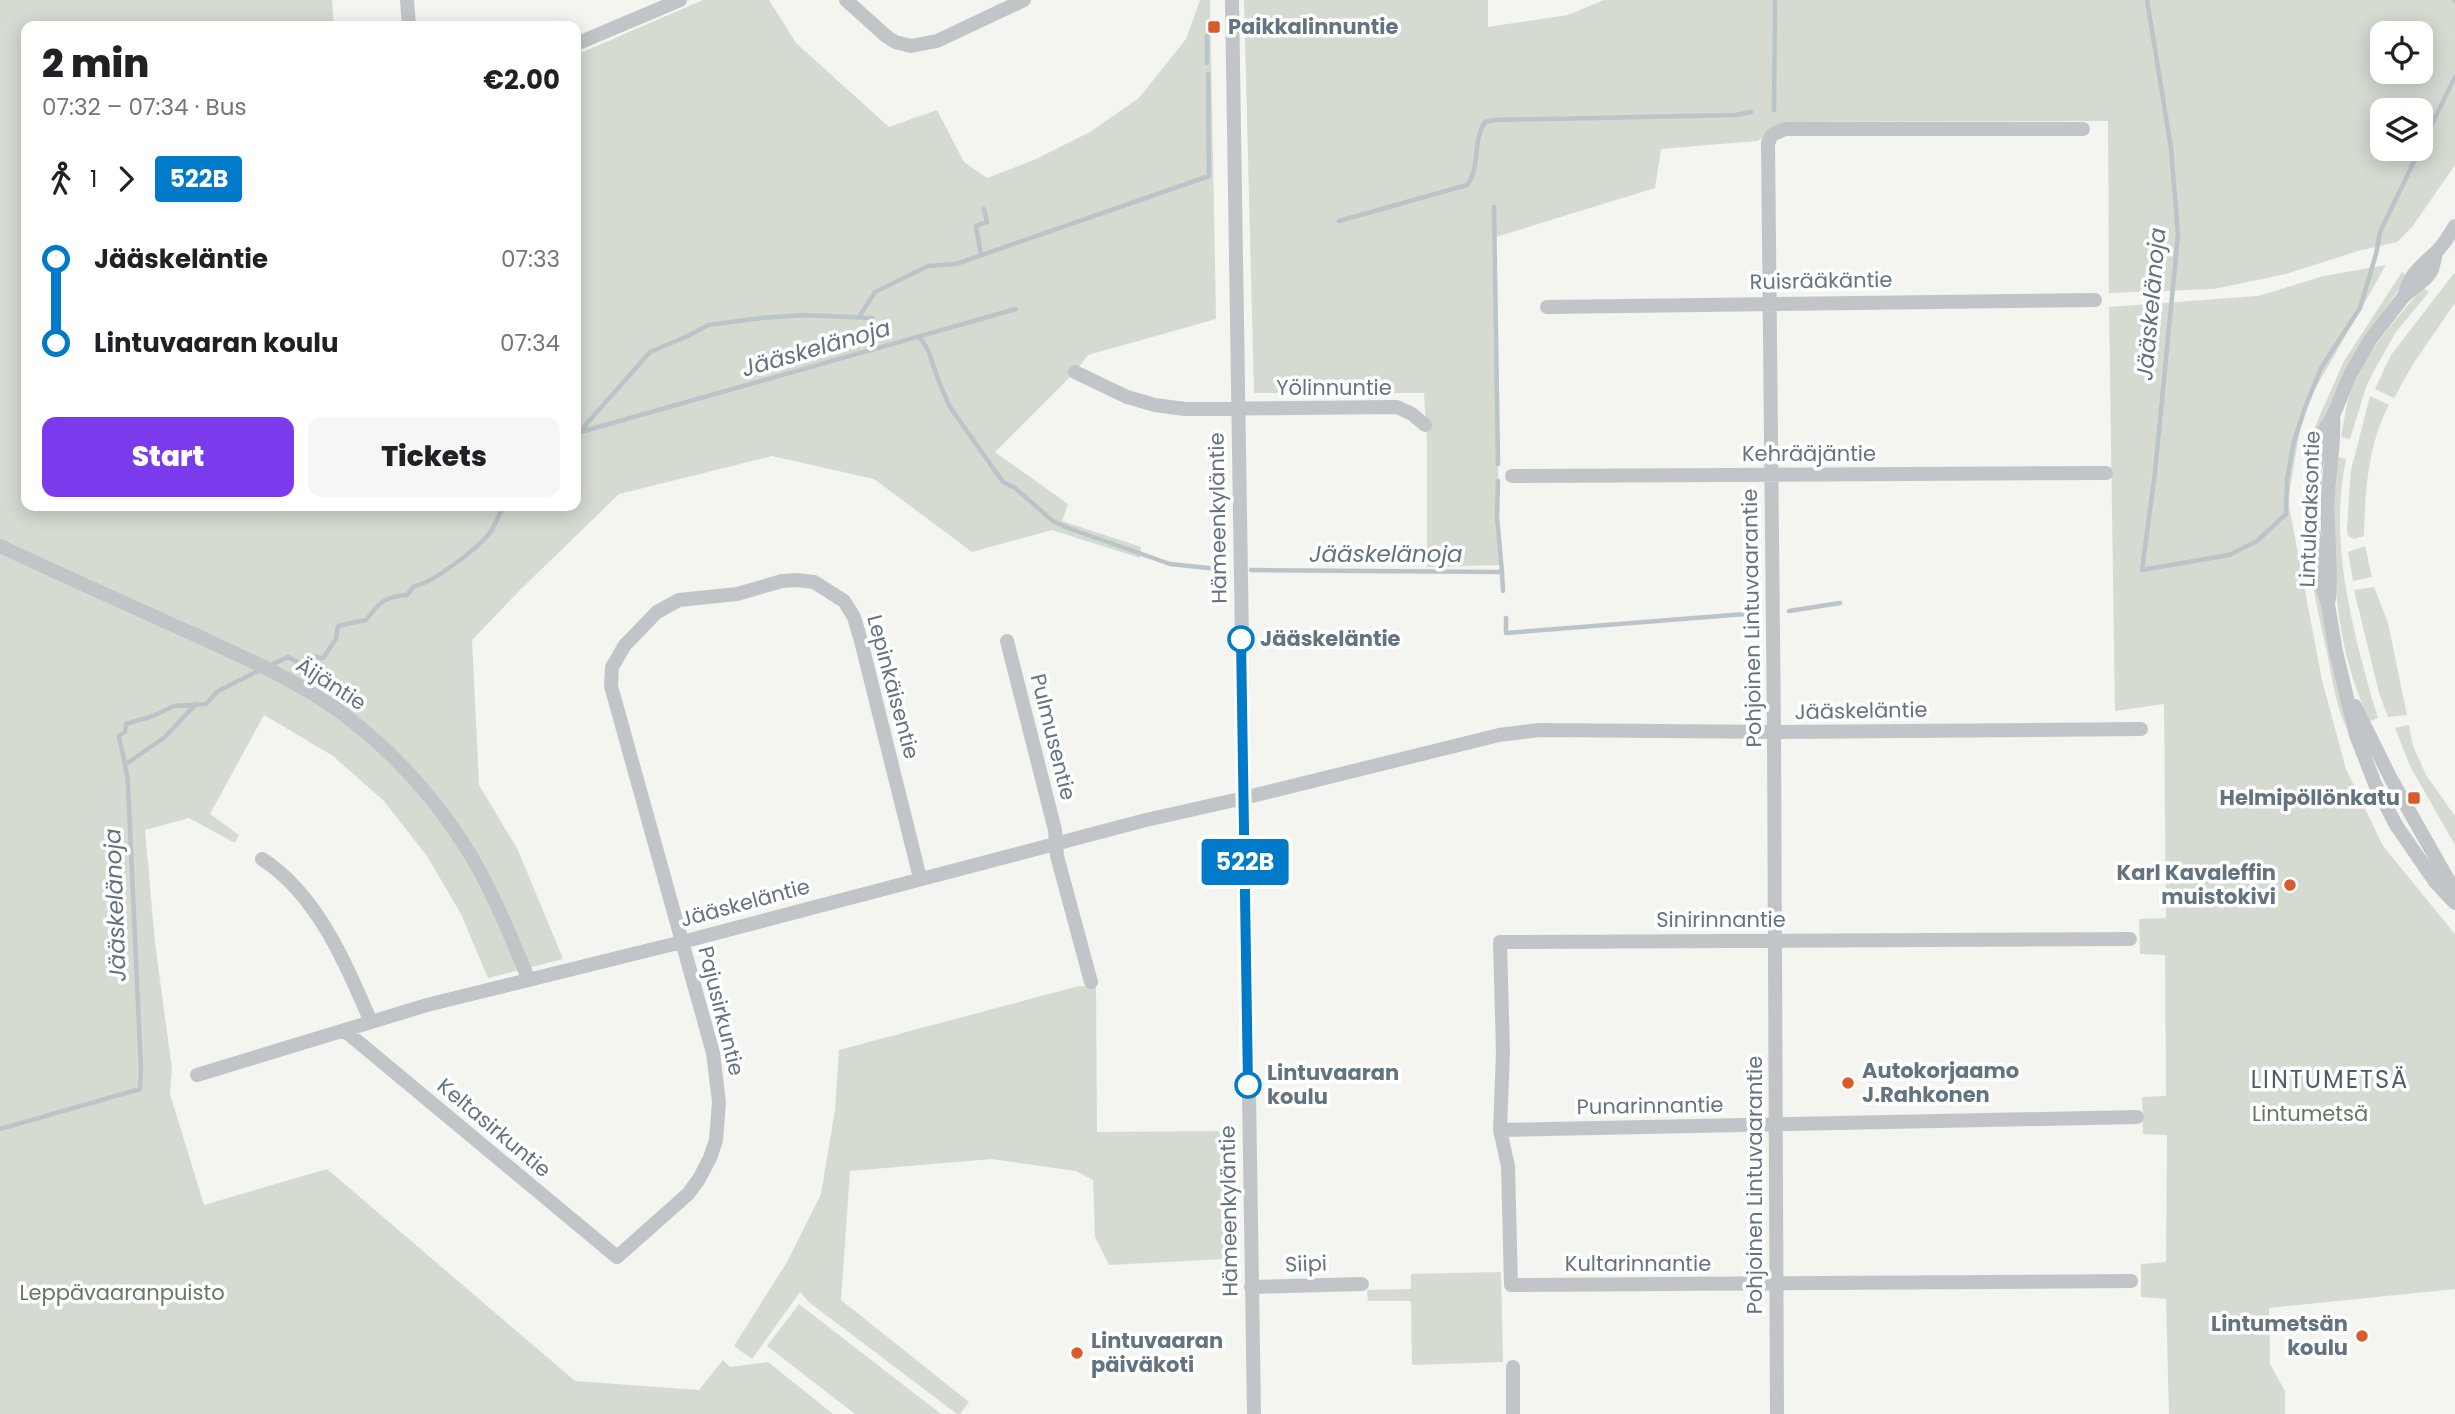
<!DOCTYPE html>
<html lang="en">
<head>
<meta charset="utf-8">
<style>
  :root { --surface:#fff; --page:#f6f6f6; --text:#202124; --muted:#757577; --accent:#7c3aed }
  body { margin:0; font-family:Poppins,sans-serif; background:var(--page); color:var(--text); height:100vh; display:flex; flex-direction:column; font-size:26px; white-space:nowrap }
  * { box-sizing:border-box; margin:0 }
  p { font-size:23px; color:var(--muted) }
  .icon { flex:none; width:38px; height:38px; fill:none; stroke:currentColor; stroke-width:2; stroke-linecap:round; stroke-linejoin:round }
  .map { position:relative; flex:1; overflow:hidden }
  .panel { position:absolute; left:21px; top:21px; width:560px; height:490px; display:flex; flex-direction:column; background:var(--surface); border-radius:14px; box-shadow:0 4px 18px #0003 }
  .panel>* { flex:none }
  .badge { padding:0 14px; border-radius:5px; font-size:24px; line-height:46px }
  .tools { position:absolute; left:2370px; top:21px; display:grid; gap:14px }
  .tools a { display:grid; place-items:center; width:63px; height:63px; border-radius:14px; background:var(--surface); box-shadow:0 4px 18px #0003; font-size:35px }
  .map>.badge { position:absolute; translate:-50% -50%; box-shadow:0 0 0 4px #fff }
  .legs { display:flex; align-items:center; gap:10px; height:77px; padding:0 21px; font-size:23px }
  .legs p { margin-inline-start:auto }
  .overview { display:flex; align-items:center; justify-content:space-between; height:119px; padding:0 21px }
  h1 { font-size:38px; font-weight:800; line-height:52px }
  .cta { display:flex; gap:14px; margin-top:auto; padding:14px 21px }
  .cta a { flex:1; height:80px; border-radius:14px; background:var(--accent); color:#fff; font-size:28px; font-weight:800; line-height:80px; text-align:center }
  .cta a+a { background:var(--page); color:var(--text) }
  ul { padding:0 21px; list-style:none }
  li { display:flex; align-items:center; gap:24px; height:84px; font-size:26px }
  li i { display:grid; place-items:center; width:10px; height:100%; margin:0 9px; background:currentColor }
  li i::after { content:''; width:18px; height:18px; margin:-9px; border:5px solid; border-radius:50%; background:var(--surface) }
  li p { margin-inline-start:auto }
  li:first-child i { background:linear-gradient(#0000 50%,currentColor 0) }
  li:last-child i { background:linear-gradient(currentColor 50%,#0000 0) }
  .map>svg:first-child { display:block }
  .green { fill:#d5dbd1; fill-rule:evenodd }
  .lines { fill:none; stroke-linecap:round; stroke-linejoin:round }
  .stream { stroke:#bbc4c8; stroke-width:4.5 }
  .minor { stroke:#c2c5c8; stroke-width:14 }
  .line-1-casing { stroke:#fff; stroke-width:16 }
  .line-1 { stroke:#007ac9; stroke-width:10 }
  .poi-dot { fill:#d95a2b; stroke:#fff; stroke-width:2.5 }
  .stop-1-dot { fill:#fff; stroke:#007ac9; stroke-width:3.5 }
  .labels { text-anchor:middle; stroke-width:7; stroke-linejoin:round; paint-order:stroke }
  .poi-label { font-size:21px; font-weight:bold; fill:#647380; stroke:#fff; text-anchor:start }
  .street-label { font-size:21px; fill:#647380; stroke:#fff }
  .stop-label { font-size:21px; font-weight:bold; fill:#647380; stroke:#fff; text-anchor:start }
  .park-label { font-size:21px; fill:#667763; stroke:#fff }
  .water-label { font-size:23px; font-style:italic; fill:#60747d; stroke:#fff }
  .quarter-label { font-size:24px; letter-spacing:2px; fill:#525c65; stroke:#fff }
</style>
</head>
<body>
<div class="map">
<svg width="2455" height="1414" viewBox="0 0 2455 1414">
  <rect width="100%" height="100%" fill="#f4f4f0"/>
  <path class="green" d="M0,0H332L334,26H26V506H576V55L703,0H769L796,43L889,127L937,110L964,162L987,178L1034,160L1090,132L1139,98L1186,39L1200,0H1210L1216,319L1088,355L1075,372L995,452L1068,504L1062,521L1141,547L1140,558L1052,530L972,552L874,479L772,456L619,494L519,591L472,640L479,785L518,850L563,959L488,978L461,914L427,856L383,800L333,756L264,715L210,814L239,835L235,843L189,818L145,830L155,943L172,1069L170,1094L204,1205L327,1169L575,1381L699,1390L723,1360L730,1367L768,1362L833,1414H0Z
    M1244,0H1488V27L1568,15L1604,0H2455V165L2412,227L2397,242L2358,251L2286,274L2214,289L2109,293L2108,121L1788,122L1757,141L1661,149L1655,188L1496,237L1499,565L1427,567V441L1424,393H1254ZM2382,33H2420V72H2382ZM2382,110H2420V149H2382Z
    M2386,265L2303,410L2288,501L2322,680L2346,769L2383,846L2455,934V1289L2269,1308L2270,1364L2285,1391V1414H2169L2166,1299L2141,1297V1264L2166,1262L2167,1135L2143,1134L2142,1097L2166,1096L2165,955L2140,954L2139,919L2166,918L2164,704L2115,711L2109,307L2258,296L2324,276Z
    M2402,272L2407,276L2347,368L2319,432L2313,431L2344,361Z
    M2455,272V303L2413,364L2394,398L2375,389L2391,355Z
    M2423,288L2429,292L2396,332L2376,367L2366,387L2350,439L2341,437C2343,426 2345,414 2347,404C2359,359 2393,322 2423,288Z
    M2370,396L2389,405C2368,444 2365,492 2364,536L2354,539L2348,536L2347,528L2351,470Z
    M2308,451L2314,452L2309,494L2348,731C2336,708 2332,678 2327,653C2312,585 2297,521 2308,451Z
    M2337,457L2346,459C2333,523 2343,584 2358,646C2364,670 2370,694 2378,718L2370,721C2330,639 2331,547 2337,457Z
    M2365,546L2372,577L2353,581L2348,552Z
    M2374,587L2388,623L2407,715L2388,717L2379,693L2354,590Z
    M2409,725L2413,746L2426,775L2455,816V845L2410,766L2395,728Z
    M1079,986L1096,987L1097,1132L1227,1131L1224,1259L1109,1265L1095,1237L1093,1180L1076,1171L992,1159L850,1171L841,1300L969,1402L960,1414H957L810,1303L800,1292L752,1359L734,1346L787,1262L821,1194L835,1110L839,1050Z
    M1501,1272L1503,1362L1412,1365L1411,1301H1368L1367,1290L1411,1289V1274Z
    M799,1304L941,1414H855L767,1346Z"/>
  <g class="lines">
    <path class="stream" d="M2147,0L2171,148L2178,235L2155,472L2142,570L2229,555L2257,541L2286,514L2287,479L2294,441L2305,408L2321,368L2360,308L2376,254L2380,232L2420,149
      M2454,0L2455,1
      M1207,36V63
      M1774,110L1775,0
      M2420,148L2455,77
      M1494,207L1498,464
      M1339,221L1467,185C1481,167 1472,141 1485,122L1495,120L1736,115L1751,112
      M981,255L976,226L987,222L984,209
      M859,317L875,292L928,266L956,264L1209,176L1208,74
      M919,336L928,350L939,382L950,407L1003,482L1015,488L1053,521L1068,528L1170,564L1218,569
      M582,429L650,352L688,336L708,325L762,318L804,315L872,318
      M577,433L1016,309
      M1498,481L1497,517L1502,572
      M1251,570L1502,572L1503,591
      M1789,611L1840,603
      M1506,618V633L1758,613
      M269,666L288,657L303,665L315,657L323,658L336,639L338,626L366,620C379,603 385,596 407,595L414,586C432,584 476,549 488,535C496,527 497,514 505,506
      M126,764L165,737L196,704
      M0,1129L140,1089L141,1070L128,785C127,768 122,753 119,736L125,732L126,724L153,716L174,706L206,704L218,691L260,670"/>
    <path class="minor" d="M407,0L409,26
      M846,0L886,36L895,42L911,46L937,41L1024,0
      M1232,0L1254,1414
      M576,44L680,0
      M2436,253L2432,270L2426,278L2404,296L2370,340L2350,375L2333,416L2321,435L2315,472L2312,519L2319,577L2328,604L2336,652L2356,735L2375,784L2396,825L2436,883L2455,903
      M2404,296C2411,273 2417,270 2434,254C2443,247 2449,235 2455,226
      M1547,307L2095,300
      M1075,372L1127,397L1155,405L1185,409L1397,407L1412,414L1425,425
      M1512,476L2106,473
      M0,546C64,576 129,605 193,634C243,657 294,679 339,711C388,747 432,794 465,846C491,887 510,935 529,980
      M2329,599C2332,564 2326,531 2328,496C2329,469 2335,443 2333,416
      M1007,641L1055,830L1057,856L1091,982
      M2355,706L2390,777L2455,892
      M262,859C317,894 346,964 371,1022
      M2130,939L1500,942L1503,1053L1500,1130L1508,1166L1511,1285L2131,1281
      M344,1030L617,1257L688,1194L699,1179L710,1158L716,1140L719,1102L713,1053L611,686L612,667L625,645L657,612L679,600L737,594L782,581L797,580L814,582L844,601L854,617L861,641L920,878
      M197,1075L427,1005L682,942L1146,820L1244,798L1499,735L1539,730L1780,732L2141,729
      M1500,1130L2137,1117
      M1251,1287L1362,1284
      M1513,1367V1414
      M1777,1414L1774,732L1768,143L1772,135L1785,129H2083"/>
  </g>
  <g class="lines">
    <g class="line-1-casing">
      <path id="line-1" d="M1241,639L1248,1085"/>
    </g>
    <use href="#line-1" class="line-1"/>
  </g>
  <g class="poi-dot">
    <rect x="1207" y="20" width="14" height="14" rx="3.5"/>
    <rect x="2407" y="791" width="14" height="14" rx="3.5"/>
    <circle cx="2290" cy="885" r="7"/>
    <circle cx="1848" cy="1083" r="7"/>
    <circle cx="2362" cy="1336" r="7"/>
    <circle cx="1077" cy="1353" r="7"/>
  </g>
  <g class="stop-1-dot">
    <circle cx="1241" cy="639" r="12"/>
    <circle cx="1248" cy="1085" r="12"/>
  </g>
  <g class="labels">
    <g class="poi-label">
      <text x="1228" y="34">Paikkalinnuntie</text>
      <text x="2400" y="805" text-anchor="end">Helmipöllönkatu</text>
      <text x="2276" y="880" text-anchor="end">Karl Kavaleffin<tspan x="2276" dy="24">muistokivi</tspan></text>
      <text x="1862" y="1078">Autokorjaamo<tspan x="1862" dy="24">J.Rahkonen</tspan></text>
      <text x="2348" y="1331" text-anchor="end">Lintumetsän<tspan x="2348" dy="24">koulu</tspan></text>
      <text x="1091" y="1348">Lintuvaaran<tspan x="1091" dy="24">päiväkoti</tspan></text>
    </g>
    <g class="street-label">
      <text transform="translate(1821 281) rotate(-1)" y="7">Ruisrääkäntie</text>
      <text x="1334" y="395">Yölinnuntie</text>
      <text x="1809" y="461">Kehrääjäntie</text>
      <text transform="translate(2310 509) rotate(-88)" y="7">Lintulaaksontie</text>
      <text transform="translate(1218 518) rotate(-91)" y="7">Hämeenkyläntie</text>
      <text transform="translate(1752 618) rotate(-91)" y="7">Pohjoinen Lintuvaarantie</text>
      <text transform="translate(331 684) rotate(33)" y="7">Äijäntie</text>
      <text transform="translate(893 687) rotate(75)" y="7">Lepinkäisentie</text>
      <text transform="translate(1861 711) rotate(-1)" y="7">Jääskeläntie</text>
      <text transform="translate(1053 737) rotate(76)" y="7">Pulmusentie</text>
      <text transform="translate(745 903) rotate(-15)" y="7">Jääskeläntie</text>
      <text x="1721" y="927">Sinirinnantie</text>
      <text transform="translate(721 1011) rotate(76)" y="7">Pajusirkuntie</text>
      <text transform="translate(1650 1106) rotate(-1)" y="7">Punarinnantie</text>
      <text transform="translate(494 1128) rotate(40)" y="7">Keltasirkuntie</text>
      <text transform="translate(1755 1185) rotate(-90)" y="7">Pohjoinen Lintuvaarantie</text>
      <text transform="translate(1229 1211) rotate(-91)" y="7">Hämeenkyläntie</text>
      <text transform="translate(1306 1264) rotate(-2)" y="7">Siipi</text>
      <text x="1638" y="1271">Kultarinnantie</text>
    </g>
    <g class="stop-label">
      <text x="1260" y="646">Jääskeläntie</text>
      <text x="1267" y="1080">Lintuvaaran<tspan x="1267" dy="24">koulu</tspan></text>
    </g>
    <g class="park-label">
      <text x="2310" y="1121">Lintumetsä</text>
      <text x="122" y="1300">Leppävaaranpuisto</text>
    </g>
    <g class="water-label">
      <text transform="translate(2151 304) rotate(-85)" y="8">Jääskelänoja</text>
      <text transform="translate(816 348) rotate(-16)" y="8">Jääskelänoja</text>
      <text x="1386" y="562">Jääskelänoja</text>
      <text transform="translate(115 905) rotate(-92)" y="8">Jääskelänoja</text>
    </g>
    <g class="quarter-label">
      <text x="2330" y="1088">LINTUMETSÄ</text>
    </g>
  </g>
</svg>
<div class="tools">
<a><svg class="icon" aria-label="locate" viewBox="0 0 24 24"><circle cx="12" cy="12" r="6"/><path d="M12 2v4M12 18v4M2 12h4M18 12h4"/></svg></a>
<a><svg class="icon" aria-label="layers" viewBox="0 0 24 24"><path d="M12 4l9 5-9 5-9-5zM3 14l9 5 9-5"/></svg></a>
</div>
<b class="badge" style="left:1245px;top:862px;background:#007ac9;color:#fff">522B</b>
<section class="panel">
<div class="overview"><div><h1>2 min</h1><p>07:32 – 07:34 · Bus</p></div><b>€2.00</b></div>
<div class="legs"><svg class="icon" aria-label="walk" viewBox="0 0 24 24"><circle cx="13" cy="4" r="2"/><path d="M13 8l-2 6 4 7M11 14l-3 7M7 12l3-4h3l4 4"/></svg>1<svg class="icon" aria-label="forward" viewBox="0 0 24 24"><path d="M9 5l7 7-7 7"/></svg><b class="badge" style="background:#007ac9;color:#fff">522B</b></div>
<ul>
<li><i style="color:#007ac9"></i><b>Jääskeläntie</b><p>07:33</p></li>
<li><i style="color:#007ac9"></i><b>Lintuvaaran koulu</b><p>07:34</p></li>
</ul>
<div class="cta"><a>Start</a><a>Tickets</a></div>
</section>
</div>
</body>
</html>
